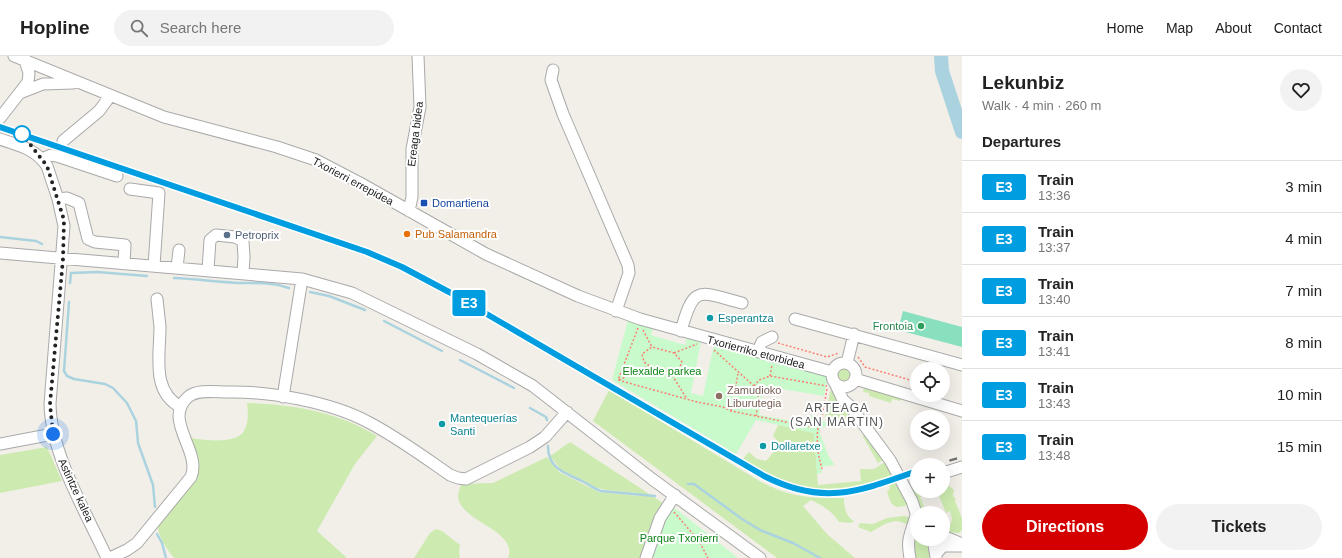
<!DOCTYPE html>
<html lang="en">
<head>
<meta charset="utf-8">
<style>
  :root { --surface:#fff; --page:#f2f2f2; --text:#222; --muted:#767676; --line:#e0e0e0; --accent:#d40000 }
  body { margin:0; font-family:Arial,sans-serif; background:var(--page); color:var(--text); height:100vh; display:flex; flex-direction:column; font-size:15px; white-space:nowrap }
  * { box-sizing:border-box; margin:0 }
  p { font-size:13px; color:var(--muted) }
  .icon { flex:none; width:22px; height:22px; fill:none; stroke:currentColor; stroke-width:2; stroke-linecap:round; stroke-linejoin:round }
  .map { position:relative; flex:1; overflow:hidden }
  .side { display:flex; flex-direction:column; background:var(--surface); width:380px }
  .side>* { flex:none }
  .badge { padding:0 8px; border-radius:3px; font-size:14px; line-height:26px }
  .fabs { position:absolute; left:910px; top:306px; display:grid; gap:8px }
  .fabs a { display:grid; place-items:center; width:40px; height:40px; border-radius:50%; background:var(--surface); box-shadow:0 4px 16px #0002; font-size:20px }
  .you { position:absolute; width:20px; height:20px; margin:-10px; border:3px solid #fff; border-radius:50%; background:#1a73e8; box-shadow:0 0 0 6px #1a73e833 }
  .map>.badge { position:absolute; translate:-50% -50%; box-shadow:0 0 0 2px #fff }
  h2 { padding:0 20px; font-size:15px; line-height:36px }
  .round { display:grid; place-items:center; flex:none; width:42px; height:42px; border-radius:21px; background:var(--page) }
  .summary { display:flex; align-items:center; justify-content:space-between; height:68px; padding:0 20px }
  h1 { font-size:19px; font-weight:600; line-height:30px }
  .action { display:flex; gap:8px; margin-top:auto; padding:8px 20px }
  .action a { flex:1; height:46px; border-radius:24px; background:var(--accent); color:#fff; font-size:16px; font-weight:600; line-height:46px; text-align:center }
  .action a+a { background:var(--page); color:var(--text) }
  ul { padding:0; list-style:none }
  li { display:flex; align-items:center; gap:12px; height:52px; padding:0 20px; border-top:1px solid var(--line) }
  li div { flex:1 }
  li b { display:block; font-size:15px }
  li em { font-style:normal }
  li .badge { min-width:44px; font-weight:700; text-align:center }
  header { display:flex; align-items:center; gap:24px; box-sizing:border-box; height:56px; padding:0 20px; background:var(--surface); border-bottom:1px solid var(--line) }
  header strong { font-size:19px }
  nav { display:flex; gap:22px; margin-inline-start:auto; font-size:14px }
  .search { width:280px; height:36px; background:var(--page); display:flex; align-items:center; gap:10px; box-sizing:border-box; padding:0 14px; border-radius:22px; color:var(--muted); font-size:15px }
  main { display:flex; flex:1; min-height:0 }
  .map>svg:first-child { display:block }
  .grass { fill:#cdebb0 }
  .park { fill:#c8facc }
  .pitch { fill:#88e0be }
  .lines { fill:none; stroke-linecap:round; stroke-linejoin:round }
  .stream { stroke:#aad3df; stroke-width:2.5 }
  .river { stroke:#aad3df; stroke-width:14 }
  .minor-casing { stroke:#a9a9a9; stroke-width:13 }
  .path { stroke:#fa8072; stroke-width:1.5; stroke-dasharray:2 2; stroke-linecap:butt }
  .minor { stroke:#fff; stroke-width:11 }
  .rail { stroke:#707070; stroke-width:2.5; stroke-dasharray:8 8; stroke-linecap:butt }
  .line-casing { stroke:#fff; stroke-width:9 }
  .line { stroke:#009de0; stroke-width:6 }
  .walk { stroke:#222; stroke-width:4; stroke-dasharray:0 7.2 }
  .stop-dot { fill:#fff; stroke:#009de0; stroke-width:2 }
  .transit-dot { fill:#1a4fb4; stroke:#fff; stroke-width:1.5 }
  .food-dot { fill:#e8710a; stroke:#fff; stroke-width:1.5 }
  .service-dot { fill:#5c6f8a; stroke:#fff; stroke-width:1.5 }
  .culture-dot { fill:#0f9aa8; stroke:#fff; stroke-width:1.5 }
  .leisure-dot { fill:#2e9e5b; stroke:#fff; stroke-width:1.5 }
  .education-dot { fill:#8d6e63; stroke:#fff; stroke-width:1.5 }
  .labels { text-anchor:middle; stroke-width:4; stroke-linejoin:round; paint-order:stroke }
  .street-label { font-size:11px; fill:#222; stroke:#fff }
  .transit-label { font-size:11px; fill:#164399; stroke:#fff; text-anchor:start }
  .food-label { font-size:11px; fill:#c56008; stroke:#fff; text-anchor:start }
  .service-label { font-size:11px; fill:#4e5e75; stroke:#fff; text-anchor:start }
  .culture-label { font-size:11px; fill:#0d838f; stroke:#fff; text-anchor:start }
  .leisure-label { font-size:11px; fill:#27864d; stroke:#fff; text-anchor:end }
  .park-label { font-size:11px; fill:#0c8416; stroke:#fff }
  .education-label { font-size:11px; fill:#785e54; stroke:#fff; text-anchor:start }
  .neighbourhood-label { font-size:12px; letter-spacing:1px; fill:#555; stroke:#fff }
</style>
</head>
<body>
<header>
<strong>Hopline</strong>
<div class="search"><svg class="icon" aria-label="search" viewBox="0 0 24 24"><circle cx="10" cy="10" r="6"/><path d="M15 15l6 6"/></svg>Search here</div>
<nav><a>Home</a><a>Map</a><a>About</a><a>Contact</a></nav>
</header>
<main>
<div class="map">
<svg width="962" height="502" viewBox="0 0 962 502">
  <rect width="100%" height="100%" fill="#f2efe9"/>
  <path class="grass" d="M837 319a7 7 0 1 1 14 0a7 7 0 1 1-14 0Z
    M864,332L901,342L900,345L892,343L891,347L869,340V337L863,336Z
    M609,334L761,426C792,442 810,442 844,442C844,451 846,461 854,465L851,467L839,466C833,456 822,449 811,444L803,450L827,478L855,502H777L593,365Z
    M832,334L849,359L848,365H839L825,361L830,336Z
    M247,347C291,348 339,356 377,380L355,408L317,475L347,502H174C163,488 158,480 156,462C169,450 203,425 199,406C198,398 191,389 187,381C200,384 236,389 244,375C249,366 248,356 247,347Z
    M778,369L814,377L818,429L861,425L860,413H874L885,406L906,447V450L896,451L891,447L887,436L890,432L885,423C827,442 794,439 742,404L749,396L757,403L766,405L780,388L773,380Z
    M862,379L865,380L883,404L878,407Z
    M570,386L666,449L644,502H508C519,474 459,466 458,440C458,436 460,432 461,428L493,427L547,401L559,416L599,436L639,440L638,437L606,434L594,431L583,424L561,414L550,400Z
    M47,391L62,425L0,437V399Z
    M943,425L954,434L953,440L956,443L955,445L962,462V474L959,477L948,476L952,463L950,455L946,457L937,435H943Z
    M917,429V435H935L920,441L927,457H922L911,431Z
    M903,460L909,461L908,469C894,460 884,469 871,476L858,471L860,467L873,468L887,462Z
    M436,473L442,475L460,489L459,495L460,502H414L430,477Z
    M917,480V483H927L930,502H915L913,483Z"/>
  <path class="park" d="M628,264L653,272L651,279L685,289L687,282L701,285L691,337L703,340L714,288L823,318L828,321L824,340L764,330L759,359L807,368L810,359L820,361L827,369L820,373V377L829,401L835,409L821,411L822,417L817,418L814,377L756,364L736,398L612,324Z
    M671,449L738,502H649Z"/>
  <path class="pitch" d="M903,255L962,271V291L898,274Z"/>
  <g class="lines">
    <path class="stream" d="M0,181L36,185L42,188
      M174,222C196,223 218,226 240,227C257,227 272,226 289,232
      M70,227L71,217L97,216L147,220
      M310,236L329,240L365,254
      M69,246L64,315L67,320L74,323L105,328L113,332L127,347L136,365L138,387L153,429L155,451
      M384,265L442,295
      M460,304L514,332
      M530,352L546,361L547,364
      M548,390C548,414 566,417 584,426C590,429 594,433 601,435L655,440
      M688,428H694L742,463L760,474L793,487L820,502
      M157,478L162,487L166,502"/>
    <path class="river" d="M941,0L942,15L962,76"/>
    <g class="minor-casing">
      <path id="minor" d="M14,0L164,61L277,91L316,104L360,127L486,198L578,240L640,263L832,316
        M553,14L551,24L563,58L628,209L629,217L616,255
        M20,37L43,28L73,27
        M0,62L28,26L29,17L24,1
        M0,83C19,90 35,92 47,110L58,143L64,170L50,348C51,399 86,456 107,502
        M63,85L99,55L110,40
        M42,103L51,99L60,101L117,120
        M130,133L159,137L154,210
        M58,143L67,142L79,147L88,183L95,186L125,189L124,207
        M409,155L412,141V93L420,51L418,0
        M0,197L302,223L352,237L477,298L533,330L652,423L760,502
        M177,212L179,194
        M208,214L210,184L216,179L235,181L243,185L244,201L243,217
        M157,243C158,252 159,262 160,271C160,299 151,336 181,351
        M795,263L962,309
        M681,275C694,227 699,236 742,247
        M758,295L762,286L772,281
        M847,307L854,278
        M832 319a12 12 0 1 1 24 0a12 12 0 1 1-24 0Z
        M855,323L962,355
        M835,327L843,344L850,350L890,404L912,445L917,460
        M283,341L302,223
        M0,388L53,378
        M943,417L962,411
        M943,480L962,488
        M933,483L936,501
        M936,498L943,490H962
        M110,502L127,494L137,487L191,421C202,395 162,364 188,341C197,333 216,336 227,336C269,335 331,346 368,366C397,381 424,401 450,419L458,422L466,423L530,391L545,381L567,356
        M646,502L660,462L675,439
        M910,502C906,481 911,479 916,459"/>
    </g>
    <path class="path" d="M638,272L618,324L697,346L723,351L731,355L811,371L822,361L827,333
      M643,274L652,291L642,298L644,306C654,314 667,317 679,313L682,306L674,297L652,291
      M778,287L827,301L839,297
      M714,294L754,330L755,337L759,341L756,360
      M674,297L697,288
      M858,301L865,311L917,326
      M670,316L687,343
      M770,320L772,309
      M619,324L648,310
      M754,330L759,324L770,320L827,330
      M735,337L754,334
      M731,355L738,318
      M819,364C816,381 817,396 822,413
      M914,426H917
      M674,456L699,485L708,502"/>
    <use href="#minor" class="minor"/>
    <path class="rail" d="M0,70L367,197L402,211L449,236L764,420C811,444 837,441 886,426
      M934,409L962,401
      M906,419L917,415"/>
  </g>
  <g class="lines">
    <g class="line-casing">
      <path id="line" d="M0,71L367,196L402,211L449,236L764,420C823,450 858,436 917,415"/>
    </g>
    <use href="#line" class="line"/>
    <path class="walk" d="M22,78L47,110L64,164L63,203L50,348L53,378"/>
  </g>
  <circle class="stop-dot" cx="22" cy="78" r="8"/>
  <rect class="transit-dot" x="420" y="143" width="8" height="8" rx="2"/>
  <circle class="food-dot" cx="407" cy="178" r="4"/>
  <circle class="service-dot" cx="227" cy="179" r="4"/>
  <g class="culture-dot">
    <circle cx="710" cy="262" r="4"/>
    <circle cx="442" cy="368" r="4"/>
    <circle cx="763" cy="390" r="4"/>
  </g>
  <circle class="leisure-dot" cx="921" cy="270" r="4"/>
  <circle class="education-dot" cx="719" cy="340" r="4"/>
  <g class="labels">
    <g class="street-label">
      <text transform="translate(415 78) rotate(-83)" y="4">Ereaga bidea</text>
      <text transform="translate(353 125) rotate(28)" y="4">Txorierri errepidea</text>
      <text transform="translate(756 296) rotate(15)" y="4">Txorierriko etorbidea</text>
      <text transform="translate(76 434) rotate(65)" y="4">Astintze kalea</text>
    </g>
    <g class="transit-label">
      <text x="432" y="151">Domartiena</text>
    </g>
    <g class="food-label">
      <text x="415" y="182">Pub Salamandra</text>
    </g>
    <g class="service-label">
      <text x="235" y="183">Petroprix</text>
    </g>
    <g class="culture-label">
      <text x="718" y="266">Esperantza</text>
      <text x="450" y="366">Mantequerías<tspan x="450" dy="13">Santi</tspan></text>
      <text x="771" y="394">Dollaretxe</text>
    </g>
    <g class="leisure-label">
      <text x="913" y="274">Frontoia</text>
    </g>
    <g class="park-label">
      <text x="662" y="319">Elexalde parkea</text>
      <text x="679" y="486">Parque Txorierri</text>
    </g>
    <g class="education-label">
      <text x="727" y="338">Zamudioko<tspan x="727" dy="13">Liburutegia</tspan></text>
    </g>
    <g class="neighbourhood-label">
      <text x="837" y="356">ARTEAGA<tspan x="837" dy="14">(SAN MARTIN)</tspan></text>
    </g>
  </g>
</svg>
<div class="fabs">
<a><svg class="icon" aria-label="locate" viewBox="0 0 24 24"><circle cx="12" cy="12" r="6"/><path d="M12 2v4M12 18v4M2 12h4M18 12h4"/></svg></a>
<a><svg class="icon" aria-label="layers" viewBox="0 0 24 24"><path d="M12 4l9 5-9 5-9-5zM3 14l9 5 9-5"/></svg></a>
<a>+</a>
<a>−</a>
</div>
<div class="you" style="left:53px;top:378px"></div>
<b class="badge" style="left:469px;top:247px;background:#009de0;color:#fff">E3</b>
</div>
<section class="side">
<div class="summary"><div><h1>Lekunbiz</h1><p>Walk · 4 min · 260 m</p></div><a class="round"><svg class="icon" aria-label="heart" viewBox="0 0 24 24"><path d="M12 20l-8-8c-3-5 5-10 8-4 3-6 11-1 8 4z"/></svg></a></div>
<h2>Departures</h2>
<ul>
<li><span class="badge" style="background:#009de0;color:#fff">E3</span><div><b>Train</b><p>13:36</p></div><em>3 min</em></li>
<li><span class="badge" style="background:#009de0;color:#fff">E3</span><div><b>Train</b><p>13:37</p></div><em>4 min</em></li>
<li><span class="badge" style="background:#009de0;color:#fff">E3</span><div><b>Train</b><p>13:40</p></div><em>7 min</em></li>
<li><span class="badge" style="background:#009de0;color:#fff">E3</span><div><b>Train</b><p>13:41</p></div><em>8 min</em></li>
<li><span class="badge" style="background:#009de0;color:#fff">E3</span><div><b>Train</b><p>13:43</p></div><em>10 min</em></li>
<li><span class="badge" style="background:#009de0;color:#fff">E3</span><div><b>Train</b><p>13:48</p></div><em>15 min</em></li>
</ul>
<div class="action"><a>Directions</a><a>Tickets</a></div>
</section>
</main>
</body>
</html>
